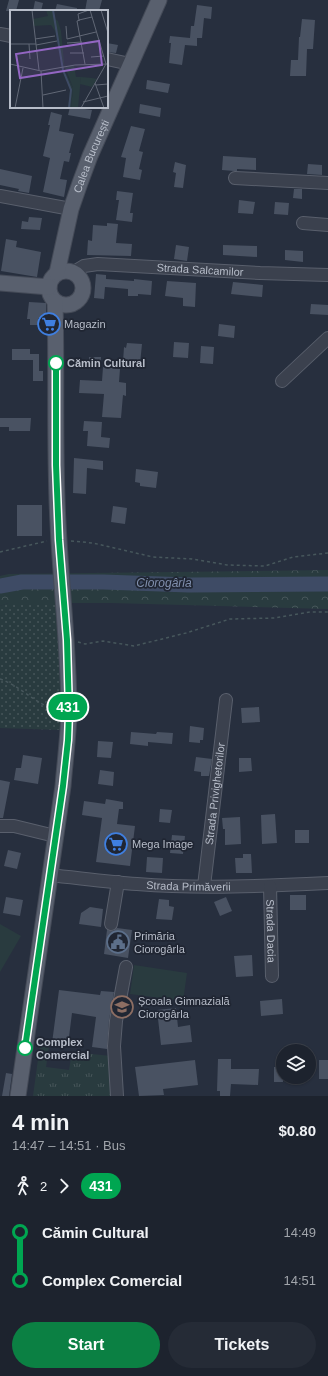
<!DOCTYPE html>
<html lang="en">
<head>
<meta charset="utf-8">
<style>
  :root { --surface:#1d232e; --page:#252b36; --text:#f1f3f6; --muted:#a0a4aa; --line:#3b404a; --accent:#0b8043 }
  body { margin:0; font-family:Arial,sans-serif; background:var(--page); color:var(--text); height:100vh; display:flex; flex-direction:column; font-size:15px; white-space:nowrap }
  * { box-sizing:border-box; margin:0 }
  p { font-size:13px; color:var(--muted) }
  .icon { flex:none; width:22px; height:22px; fill:none; stroke:currentColor; stroke-width:2; stroke-linecap:round; stroke-linejoin:round }
  .map { position:relative; height:1096px; overflow:hidden }
  .drawer { display:flex; flex-direction:column; background:var(--surface); flex:1 }
  .drawer>* { flex:none }
  .badge { padding:0 8px; border-radius:13px; font-size:14px; line-height:26px }
  .controls { position:absolute; left:276px; top:1044px; display:grid; gap:8px }
  .controls a { display:grid; place-items:center; width:40px; height:40px; border-radius:50%; background:var(--surface); box-shadow:0 1px 3px #0004,0 0 0 1px var(--line); font-size:20px }
  .map>.badge { position:absolute; translate:-50% -50%; box-shadow:0 0 0 2px #fff }
  .legs { display:flex; align-items:center; gap:6px; height:44px; padding:0 12px; font-size:13px }
  .legs p { margin-inline-start:auto }
  .headline { display:flex; align-items:center; justify-content:space-between; height:68px; padding:0 12px }
  h1 { font-size:22px; font-weight:600; line-height:30px }
  .primary-button { display:flex; gap:8px; margin-top:auto; padding:8px 12px }
  .primary-button a { flex:1; height:46px; border-radius:24px; background:var(--accent); color:#fff; font-size:16px; font-weight:600; line-height:46px; text-align:center }
  .primary-button a+a { background:var(--page); color:var(--text) }
  ul { padding:0 12px; list-style:none }
  li { display:flex; align-items:center; gap:14px; height:48px; font-size:15px }
  li i { display:grid; place-items:center; width:6px; height:100%; margin:0 5px; background:currentColor }
  li i::after { content:''; width:10px; height:10px; margin:-5px; border:3px solid; border-radius:50%; background:var(--surface) }
  li p { margin-inline-start:auto }
  li:first-child i { background:linear-gradient(#0000 50%,currentColor 0) }
  li:last-child i { background:linear-gradient(currentColor 50%,#0000 0) }
  .map>svg:first-child { display:block }
  .grass { fill:url(#grass-dots) }
  .forest { fill:url(#forest-crowns) }
  .park { fill:url(#park-tufts) }
  .pitch { fill:#293b3f }
  .lines { fill:none; stroke-linecap:round; stroke-linejoin:round }
  .river { stroke:#3e4b65; stroke-width:15 }
  .building { fill:#495262 }
  .minor-casing { stroke:#595f6c; stroke-width:14 }
  .major-casing { stroke:#444a57; stroke-width:17 }
  .path { stroke:#47575c; stroke-width:1.5; stroke-dasharray:3 3; stroke-linecap:butt }
  .minor { stroke:#3b414e; stroke-width:12 }
  .major { stroke:#59606e; stroke-width:15 }
  .line-1-casing { stroke:#fff; stroke-width:9 }
  .line-1 { stroke:#00a651; stroke-width:6 }
  .stop-1-dot { fill:#fff; stroke:#00a651; stroke-width:2 }
  .labels { text-anchor:middle; stroke-width:3.5; stroke-linejoin:round; paint-order:stroke }
  .street-label { font-size:11px; fill:#b7bdc9; stroke:#202633 }
  .poi-label { font-size:11px; fill:#b7bdc9; stroke:#202633; text-anchor:start }
  .stop-label { font-size:11px; font-weight:bold; fill:#b7bdc9; stroke:#202633; text-anchor:start }
  .water-label { font-size:12px; font-style:italic; fill:#8190ae; stroke:#202633 }
  .inset-river { fill:none; stroke:#3e4b65; stroke-width:2 }
  .inset-road { fill:none; stroke:#616876; stroke-width:1 }
  .view { fill:#9366c3; fill-opacity:0.15; stroke:#9366c3; stroke-width:2 }
  .inset-edge { fill:none; stroke:#b7bdc9; stroke-width:2 }
</style>
</head>
<body>
<div class="map">
<svg width="328" height="1096" viewBox="0 0 328 1096">
  <defs>
    <pattern id="grass-dots" width="8" height="8" patternUnits="userSpaceOnUse"><rect width="8" height="8" fill="#293b3f"/><path d="M2 2h.1M6 6h.1" fill="none" stroke="#465559" stroke-width="1.8" stroke-linecap="round"/></pattern>
    <pattern id="forest-crowns" width="20" height="18" patternUnits="userSpaceOnUse"><rect width="20" height="18" fill="#293b3f"/><path d="M2 6a3 3 0 1 1 6 0M12 15a3 3 0 1 1 6 0" fill="none" stroke="#465559"/></pattern>
    <pattern id="park-tufts" width="24" height="20" patternUnits="userSpaceOnUse"><rect width="24" height="20" fill="#293b3f"/><path d="M3 7l-1-3M5 7V3M7 7l1-3M15 17l-1-3M17 17v-4M19 17l1-3" fill="none" stroke="#465559"/></pattern>
  </defs>
  <rect width="100%" height="100%" fill="#272f3e"/>
  <path class="grass" d="M8,603H56L61,668V730L0,728V606Z"/>
  <path class="forest" d="M328,570V609L111,603H8L0,606V576L9,574Z"/>
  <path class="park" d="M40,1045L49,1046L46,1067L69,1070L72,1052L111,1056L114,1096H33Z"/>
  <path class="pitch" d="M0,924L21,936L0,972Z
    M134,965L187,973L183,1001L130,994Z"/>
  <g class="lines">
    <path class="river" d="M0,586L22,582H103L189,585L328,584"/>
  </g>
  <path class="building" d="M9,0H19L16,11H6Z
    M87,0H102L99,11H85Z
    M35,1L43,3L41,11H33Z
    M57,4L77,8V11H55Z
    M197,5L212,7L211,19L204,18L202,38H197V46L185,45L182,65L169,63L171,43H169L170,36L190,38L191,26H194Z
    M302,19L315,20L313,49H307L306,76H290L291,60H298L299,37H300Z
    M107,43L118,45L116,53L107,52Z
    M147,80L170,84L168,93L146,89Z
    M140,104L161,108L160,117L139,113Z
    M70,107L92,110L90,119L68,115Z
    M51,112L62,115L59,131L74,134L69,153H71L69,162L64,161L60,179L67,180L64,197L43,192L50,158L43,156L50,125H48Z
    M131,126L145,129L139,151L143,152L139,169L142,170L140,180L123,177L126,158L121,157Z
    M223,156L256,158V170L237,169V171H234L222,170Z
    M175,162L186,165L183,188L174,187L176,173L173,172Z
    M308,164L322,165V175L307,174Z
    M0,169L32,176L29,193L18,191L19,189L0,185Z
    M294,189H302V199L293,198Z
    M117,191L133,193L130,213H133L132,222L116,220L119,200H116Z
    M239,200L255,202L253,214L238,213Z
    M275,202L289,203L288,215L274,214Z
    M29,217L42,218L40,230L21,229L22,221L28,222Z
    M107,223L118,224L116,243L132,244L131,256L87,255L88,240L92,241L93,225L107,226Z
    M6,239L17,241L16,247L41,252L37,277L1,271Z
    M176,245L189,247L187,261L174,259Z
    M223,245L257,246V257L223,255Z
    M285,250L303,251V262L285,260Z
    M96,274L106,275V279L134,281V279L152,281L151,295L138,294V296H128V289L105,287L104,299L94,298Z
    M167,281L196,283L195,307L183,306V298L165,296Z
    M233,282L263,285L262,297L231,294Z
    M29,302L46,303V315L42,314V318H38V325H30V319H27Z
    M311,304L328,305V315L310,314Z
    M219,324L235,326L234,338L218,336Z
    M174,342L189,343L188,358L173,357Z
    M127,343L142,344L140,364L123,362L124,347L126,348Z
    M201,346L214,347L213,364L200,363Z
    M12,349H30V354H39V371H43V381H33V360H12Z
    M89,357H101L100,368L89,367Z
    M103,367L120,369L119,382L126,383V396L123,395L121,418L102,417L104,394L79,393L80,380L102,381Z
    M0,418H31L30,431H9V427H0Z
    M84,421L102,422L101,437L110,438L109,448L87,446L88,431H83Z
    M74,458L103,461V470L87,468L86,494L73,493Z
    M136,469L158,472L156,488L140,486V483L135,482Z
    M17,505H42V536H17Z
    M113,506L127,508L125,524L111,522Z
    M259,707L260,722L242,723L241,708Z
    M190,726L204,728L203,740H200V743L189,742Z
    M131,732L156,734L157,732L173,733L172,744L148,742V746L130,744Z
    M98,741L113,742L111,758L97,757Z
    M23,755L42,758L38,784L14,780L16,768H21Z
    M196,757L212,759L209,776H201V772L194,771Z
    M239,758H251L252,771L239,772Z
    M100,770L114,772L113,786L98,784Z
    M0,780L10,782L3,818H0Z
    M106,799L123,802V809H119L117,824L135,826L130,866L96,862L102,818L82,815L84,801L105,804Z
    M160,809L172,810L170,823L159,822Z
    M275,814L277,843L262,844L261,815Z
    M240,817L241,844L225,845V829H223L222,818Z
    M295,830H309V843H295Z
    M172,835L185,836L183,854L170,853Z
    M8,850L21,853L17,869L4,866Z
    M243,854H251L252,873H236L235,858H243Z
    M147,857L163,858L162,873L146,872Z
    M290,895H306V910H290Z
    M6,897L23,900L20,916L3,913Z
    M226,897L232,911L220,916L214,902Z
    M159,899L169,900V906L174,907L172,920L156,919Z
    M90,907L103,909L101,927L79,924L81,913Z
    M117,928L132,930L128,958L104,954L107,930L113,931Z
    M252,955L253,976L236,977L234,956Z
    M59,990L100,995L101,991L114,992L109,1020L107,1049L92,1047L96,1017L72,1013L68,1045L52,1043Z
    M282,999L283,1014L261,1016L260,1001Z
    M176,1008L178,1027L190,1025L192,1042L161,1045L157,1010Z
    M218,1059H231V1069H259L258,1085L231,1084L230,1096H220V1091H217Z
    M195,1060L198,1085L163,1089L164,1095L139,1096L135,1067Z
    M319,1060H328V1079H319Z
    M274,1067H283V1082H274Z
    M6,1073L12,1074L9,1096H2Z"/>
  <g class="lines">
    <g class="minor-casing">
      <g id="minor">
        <path d="M0,34L11,36"/>
        <path d="M107,59L130,64"/>
        <path d="M235,178L328,183"/>
        <path d="M0,196L71,209"/>
        <path d="M303,223L328,225"/>
        <path id="s1" d="M74,272L84,266L98,264L260,273L328,275"/>
        <path d="M282,381L328,338"/>
        <path d="M0,826H14L55,836"/>
        <path id="s2" d="M49,875C79,878 108,882 137,884C200,889 265,886 328,883"/>
        <path id="s3" d="M204,886L226,700"/>
        <path id="s4" d="M270,886L272,976"/>
        <path d="M111,924L118,882"/>
        <path d="M117,1096L114,1046L116,1021L126,967"/>
      </g>
    </g>
    <g class="major-casing">
      <g id="major">
        <circle cx="66" cy="288" r="17"/>
        <path id="s5" d="M57,273L71,209L80,183L90,156L159,0"/>
        <path d="M0,283L49,287"/>
        <path d="M18,1096L63,786C65,762 68,738 69,714C69,650 61,587 58,523C54,450 57,376 55,302"/>
      </g>
    </g>
    <path class="path" d="M71,541L93,543L153,557L192,559L227,565L265,566L293,557L328,553
      M0,552L47,541
      M78,642L85,644L103,641L134,646L186,633L230,619L275,618L310,612H328
      M0,679C21,686 36,705 57,710"/>
    <use href="#minor" class="minor"/>
    <use href="#major" class="major"/>
  </g>
  <g class="lines">
    <g class="line-1-casing">
      <path id="line-1" d="M25,1048L63,786L68,740L69,713L67,640L59,540L56,465V363"/>
    </g>
    <use href="#line-1" class="line-1"/>
  </g>
  <defs>
    <g id="supermarket-ring" transform="scale(1.15)"><circle r="9.5" fill="#202633" stroke="#3f7fe0" stroke-width="1.5"/><path d="M-6-5.5h2.5l.6 2H6L4.5 2H-2.5L-4.4-4H-6ZM-1.5 3.2a1.3 1.3 0 1 0 .1 0ZM3 3.2a1.3 1.3 0 1 0 .1 0Z" fill="#3f7fe0"/></g>
    <g id="civic-ring" transform="scale(1.15)"><circle r="9.5" fill="#202633" stroke="#5c6f8a" stroke-width="1.5"/><path d="M-.6-6.5H3V-4.5H.6V-3L4-1V1h2V6H-6V1h2V-1L-.6-3ZM-1.2 2.5V6h2.4V2.5Z" fill="#5c6f8a"/></g>
    <g id="school-ring" transform="scale(1.15)"><circle r="9.5" fill="#202633" stroke="#8d6e63" stroke-width="1.5"/><path d="M0-5L7-2L0 1L-7-2ZM-4 1L0 2.5L4 1V4Q0 6-4 4Z" fill="#8d6e63"/></g>
  </defs>
  <g fill-rule="evenodd">
    <use href="#supermarket-ring" x="49" y="324"/>
    <use href="#supermarket-ring" x="116" y="844"/>
    <use href="#civic-ring" x="118" y="942"/>
    <use href="#school-ring" x="122" y="1007"/>
  </g>
  <g class="stop-1-dot">
    <circle cx="56" cy="363" r="7"/>
    <circle cx="25" cy="1048" r="7"/>
  </g>
  <g class="labels">
    <g class="street-label">
      <text dy="4" stroke="none"><textPath href="#s5" startOffset="122">Calea București</textPath></text>
      <text dy="4" stroke="none"><textPath href="#s1" startOffset="128">Strada Salcamilor</textPath></text>
      <text dy="4" stroke="none"><textPath href="#s3" startOffset="93">Strada Privighetorilor</textPath></text>
      <text dy="4" stroke="none"><textPath href="#s2" startOffset="140">Strada Primăverii</textPath></text>
      <text dy="4" stroke="none"><textPath href="#s4" startOffset="45">Strada Dacia</textPath></text>
    </g>
    <g class="poi-label">
      <text x="64" y="328">Magazin</text>
      <text x="132" y="848">Mega Image</text>
      <text x="134" y="940">Primăria<tspan x="134" dy="13">Ciorogârla</tspan></text>
      <text x="138" y="1005">Școala Gimnazială<tspan x="138" dy="13">Ciorogârla</tspan></text>
    </g>
    <g class="stop-label">
      <text x="67" y="367">Cămin Cultural</text>
      <text x="36" y="1046">Complex<tspan x="36" dy="13">Comercial</tspan></text>
    </g>
    <g class="water-label">
      <text x="164" y="587">Ciorogârla</text>
    </g>
  </g>
  <g transform="translate(10 10)">
    <rect width="98" height="98" fill="#272f3e"/>
    <path d="M64,55L66,67H71L68,98H61L63,78L55,57Z" fill="#293b3f"/>
    <path d="M36,0H44V8L48,11L51,21L55,61L63,78L61,98H58L60,80L45,21L41,15L23,16V9L38,6Z" fill="#293b3f"/>
    <path d="M71,67L82,68L87,69L82,77L70,74Z" fill="#293b3f"/>
    <path class="inset-river" d="M43,0L53,60L61,80L59,98"/>
    <path class="inset-road" d="M22,0L29,60M79,0L68,4L69,10L82,7M80,0L96,54M91,0L98,23M70,10L67,11L75,54M56,16L57,29L86,22M25,29L45,26M57,33L72,32M0,34H26M19,34L20,49M26,35L47,31M60,43H74M81,47L94,46M0,54L31,61M31,61L65,55L98,54M31,61L33,98M85,73L94,98M86,75L98,74M33,85L56,80M73,92L98,86M5,98L13,58M71,98L96,54"/>
    <path class="view" d="M89,31L92,55L10,68L6,44Z"/>
    <rect width="98" height="98" class="inset-edge"/>
  </g>
</svg>
<div class="controls">
<a><svg class="icon" aria-label="layers" viewBox="0 0 24 24"><path d="M12 4l9 5-9 5-9-5zM3 14l9 5 9-5"/></svg></a>
</div>
<b class="badge" style="left:68px;top:707px;background:#00a651;color:#fff">431</b>
</div>
<section class="drawer">
<div class="headline"><div><h1>4 min</h1><p>14:47 – 14:51 · Bus</p></div><b>$0.80</b></div>
<div class="legs"><svg class="icon" aria-label="walk" viewBox="0 0 24 24"><circle cx="13" cy="4" r="2"/><path d="M13 8l-2 6 4 7M11 14l-3 7M7 12l3-4h3l4 4"/></svg>2<svg class="icon" aria-label="forward" viewBox="0 0 24 24"><path d="M9 5l7 7-7 7"/></svg><b class="badge" style="background:#00a651;color:#fff">431</b></div>
<ul>
<li><i style="color:#00a651"></i><b>Cămin Cultural</b><p>14:49</p></li>
<li><i style="color:#00a651"></i><b>Complex Comercial</b><p>14:51</p></li>
</ul>
<div class="primary-button"><a>Start</a><a>Tickets</a></div>
</section>
</body>
</html>
